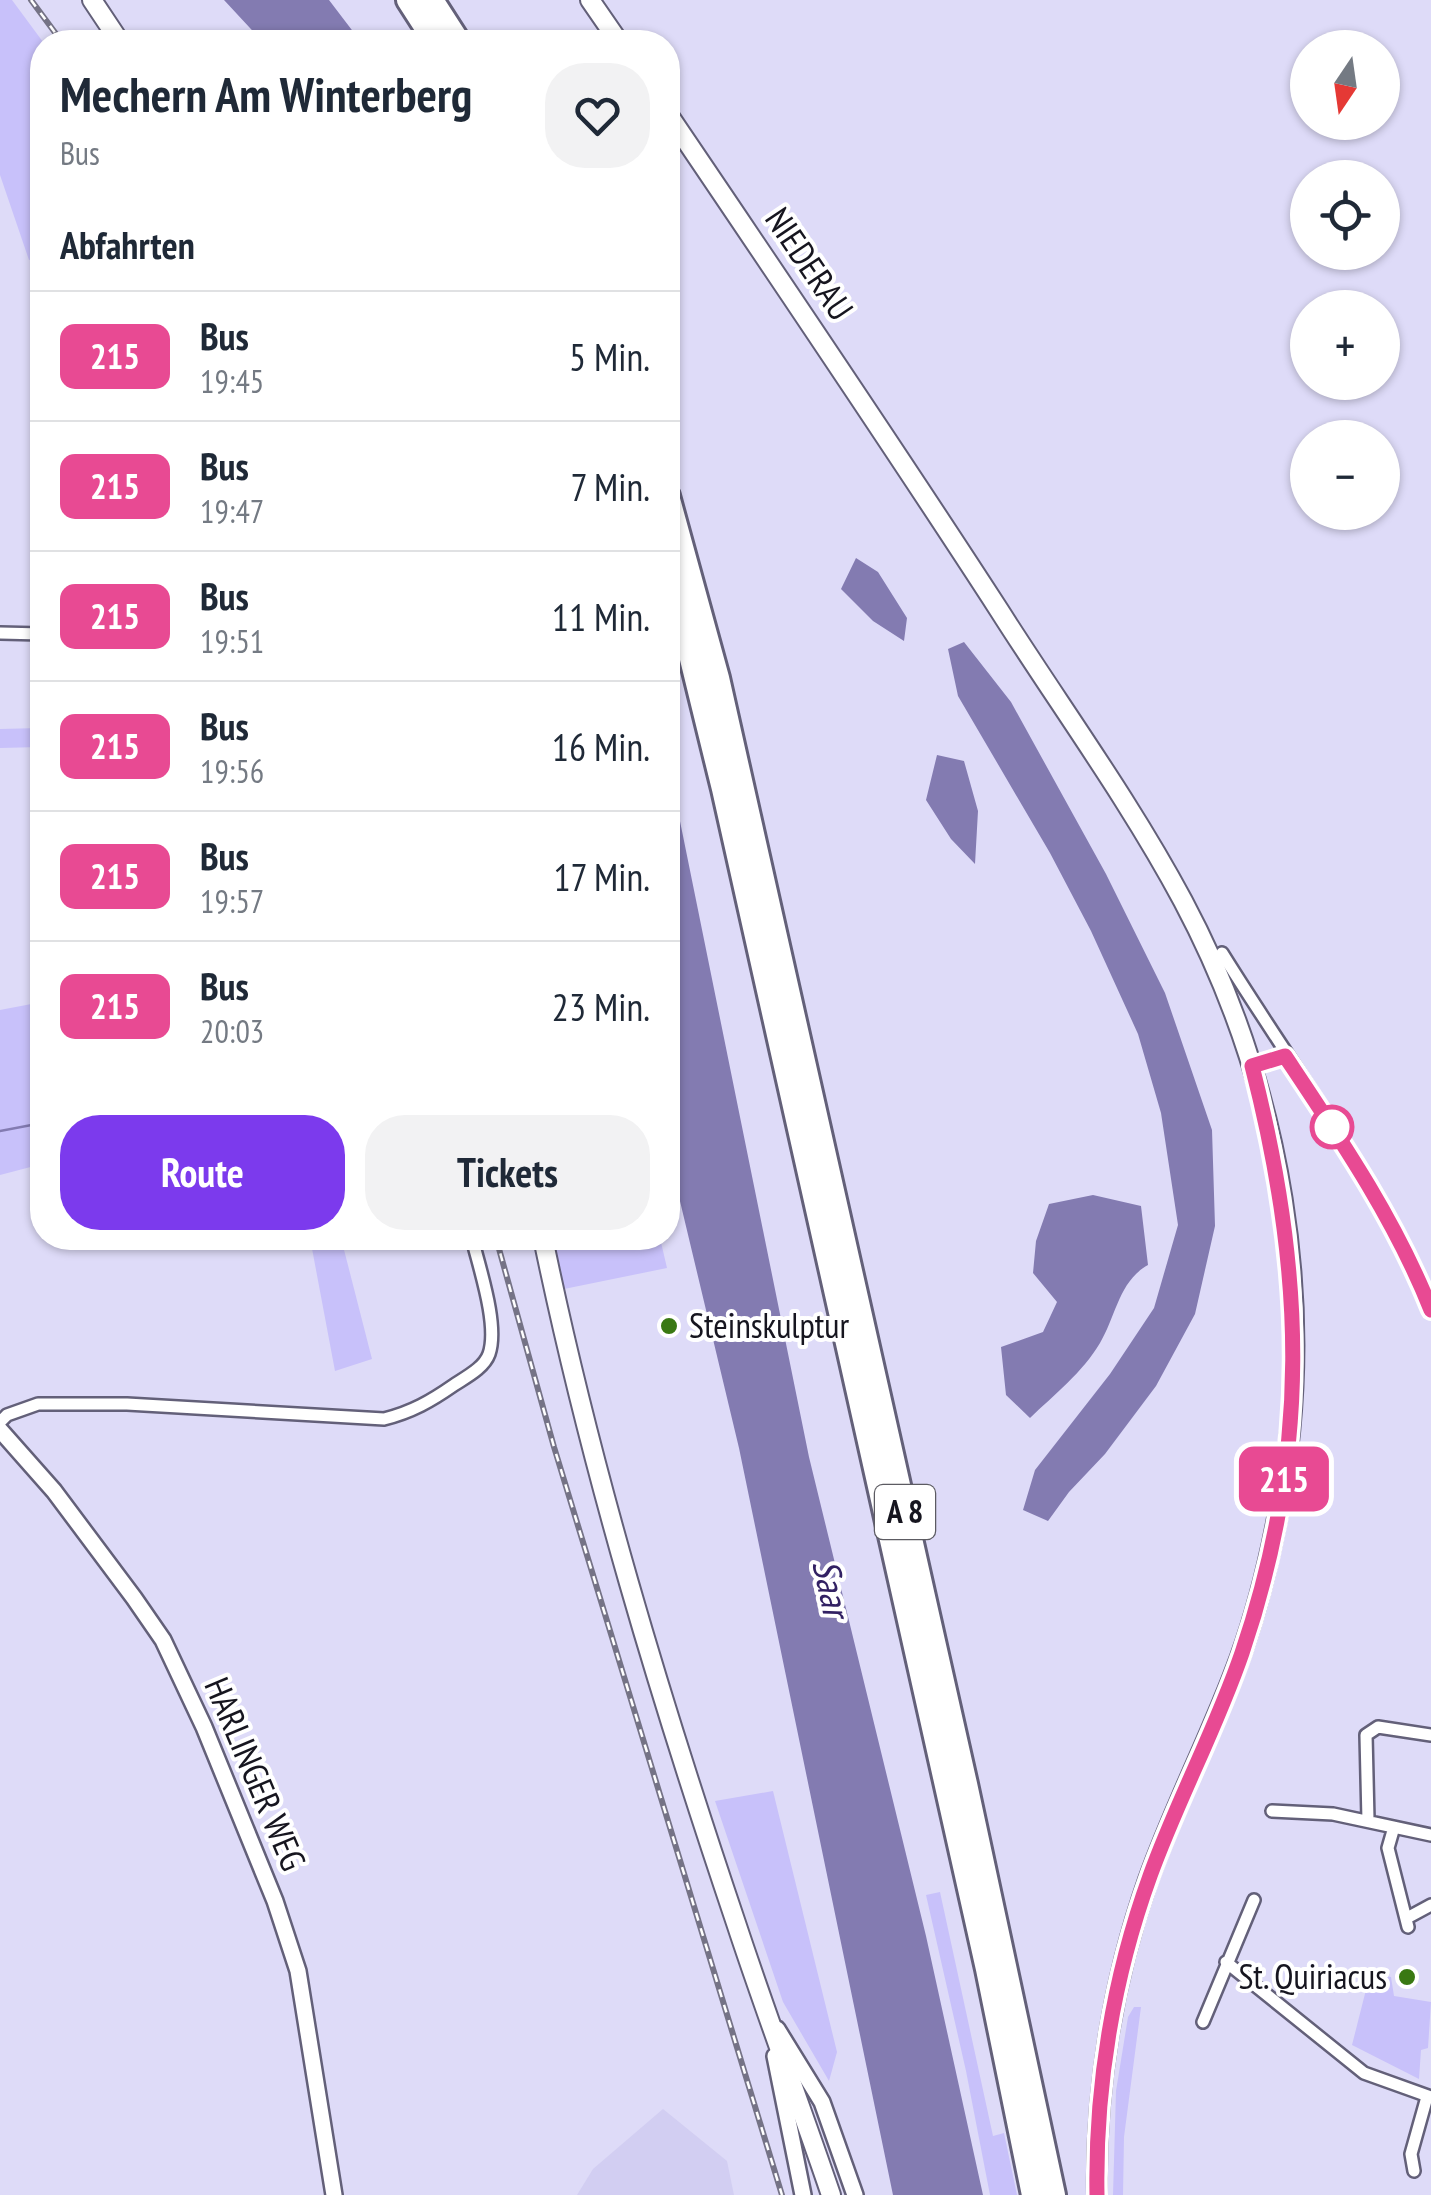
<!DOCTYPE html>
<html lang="de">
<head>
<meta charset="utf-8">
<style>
  :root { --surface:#fff; --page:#f2f2f3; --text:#1f2937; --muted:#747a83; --line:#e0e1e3; --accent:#7c3aed }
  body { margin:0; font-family:"PT Sans Narrow",sans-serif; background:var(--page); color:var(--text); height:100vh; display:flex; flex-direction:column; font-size:38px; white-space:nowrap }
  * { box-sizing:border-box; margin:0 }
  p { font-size:32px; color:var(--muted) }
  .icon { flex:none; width:55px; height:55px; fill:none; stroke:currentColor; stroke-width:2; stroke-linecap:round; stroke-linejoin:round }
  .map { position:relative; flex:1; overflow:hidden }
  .drawer { position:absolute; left:30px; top:30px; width:650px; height:1220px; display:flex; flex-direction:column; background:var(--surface); border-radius:40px; box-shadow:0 2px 8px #0004 }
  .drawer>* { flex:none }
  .badge { padding:0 20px; border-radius:15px; font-size:35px; line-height:65px }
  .needle { width:65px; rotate:193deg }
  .buttons { position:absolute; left:1290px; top:30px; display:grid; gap:20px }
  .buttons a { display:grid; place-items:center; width:110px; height:110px; border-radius:50%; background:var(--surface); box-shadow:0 2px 8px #0004; font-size:50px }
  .map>.badge { position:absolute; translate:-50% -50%; box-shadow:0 0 0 5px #fff }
  h2 { padding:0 30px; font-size:38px; line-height:90px }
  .round { display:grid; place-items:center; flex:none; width:105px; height:105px; border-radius:40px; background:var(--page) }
  .overview { display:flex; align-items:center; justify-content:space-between; height:170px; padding:0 30px }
  h1 { font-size:48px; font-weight:800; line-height:75px }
  .button { display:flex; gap:20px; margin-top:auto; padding:20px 30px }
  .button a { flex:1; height:115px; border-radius:40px; background:var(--accent); color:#fff; font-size:40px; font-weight:800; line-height:115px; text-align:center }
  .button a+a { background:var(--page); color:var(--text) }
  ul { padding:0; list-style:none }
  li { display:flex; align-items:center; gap:30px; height:130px; padding:0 30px; border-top:2px solid var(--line) }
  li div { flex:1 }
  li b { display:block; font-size:38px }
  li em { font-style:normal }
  li .badge { min-width:110px; font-weight:700; text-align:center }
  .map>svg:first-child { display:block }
  .built { fill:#d2cef2 }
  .green { fill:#c8c1fa }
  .water { fill:#837bb1 }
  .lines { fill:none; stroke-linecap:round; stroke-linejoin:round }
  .stream { stroke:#837bb1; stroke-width:2.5 }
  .minor-casing { stroke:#636079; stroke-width:16 }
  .tertiary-casing { stroke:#636079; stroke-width:20 }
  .secondary-casing { stroke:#636079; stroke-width:22 }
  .motorway-casing { stroke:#636079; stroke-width:28 }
  .minor { stroke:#fff; stroke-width:11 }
  .tertiary { stroke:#fff; stroke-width:15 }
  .secondary { stroke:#fff; stroke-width:18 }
  .motorway { stroke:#fff; stroke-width:22 }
  .rail-casing { stroke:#757386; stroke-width:6 }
  .rail { stroke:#fff; stroke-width:2.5; stroke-dasharray:8; stroke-linecap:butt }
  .line-casing { stroke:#fff; stroke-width:22 }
  .line { stroke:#e84a93; stroke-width:15 }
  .stop-dot { fill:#fff; stroke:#e84a93; stroke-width:5 }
  .poi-dot { fill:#397813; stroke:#fff; stroke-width:4 }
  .labels { text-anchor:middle; stroke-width:8; stroke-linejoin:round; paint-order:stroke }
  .shield { fill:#fff; stroke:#5c5b62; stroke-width:2.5 }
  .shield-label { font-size:32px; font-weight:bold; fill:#16151f }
  .street-label { font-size:35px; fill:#16151f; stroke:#fff }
  .poi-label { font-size:35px; fill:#16151f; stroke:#fff; text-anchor:start }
  .water-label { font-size:38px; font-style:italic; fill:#322163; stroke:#fff }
</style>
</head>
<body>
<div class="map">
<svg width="1431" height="2195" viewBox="0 0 1431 2195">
  <rect width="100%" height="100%" fill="#dedbf8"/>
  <path class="built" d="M663,2109L727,2161L734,2195H577L593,2169Z"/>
  <path class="green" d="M0,0H12L43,42L42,257L29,260L0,175Z
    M40,728V747L0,748V729Z
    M42,1002V1164L0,1175V1010Z
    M310,1238H341L372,1359L335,1371Z
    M552,1238H660L667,1268L564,1289Z
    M773,1791L837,2052L829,2081L783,2002L715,1801Z
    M940,1892L993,2136L1004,2133L1017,2195H990L966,2071L926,1895Z
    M1370,1974L1391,1977L1394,1996L1431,2002L1428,2048L1421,2050L1419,2079L1352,2045Z
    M1134,2007H1141L1124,2137L1123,2195H1113L1116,2091L1128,2017Z"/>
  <path class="water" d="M224,0H329L361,42H263Z
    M856,558L878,572L907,618L904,641L873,621L841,589Z
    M964,642L1011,702L1106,874L1165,993L1212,1130L1215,1226L1195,1314L1156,1386L1105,1454L1069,1492L1048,1521L1023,1510L1035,1470L1110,1374L1154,1308L1178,1225L1161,1113L1138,1034L1091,931L1050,853L958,696L948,649Z
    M937,755L964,761L978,811L975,864L951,839L926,800Z
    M668,762L809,1457L926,1936L983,2195H893L739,1448L668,1151Z
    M1093,1195L1141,1206L1148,1265C1119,1281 1116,1316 1100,1343C1083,1372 1054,1395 1030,1418L1006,1395L1001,1347L1043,1332L1057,1302L1033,1273L1036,1241L1049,1204Z"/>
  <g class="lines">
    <path class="stream" d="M0,1131L42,1123"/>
    <g class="minor-casing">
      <path id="minor" d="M0,633L42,634
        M1222,953C1294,1069 1381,1184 1431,1310
        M1252,1066L1285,1056
        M0,1422L7,1415L38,1404H127L384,1419C412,1412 431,1401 454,1385C466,1377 484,1368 489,1354C499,1325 479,1267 472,1238
        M1272,1811L1333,1814L1431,1835
        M1368,1820L1366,1735L1378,1727L1431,1735
        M1394,1827L1388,1848L1408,1927
        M1407,1918L1431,1905
        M1226,1962L1364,2073L1431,2097
        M1203,2022L1254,1900
        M1414,2171L1411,2154L1427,2097"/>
    </g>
    <g class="tertiary-casing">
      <path id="tertiary" d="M0,1430L54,1491L134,1598L163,1640L204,1727L275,1901L298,1971L334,2195
        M777,2029L822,2102L855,2195
        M775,2056L803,2195"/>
    </g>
    <g class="secondary-casing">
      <path id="secondary" d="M92,0L120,42
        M590,0L619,42
        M668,114C779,278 891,443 999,610C1060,706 1129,800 1183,901C1281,1085 1319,1307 1278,1513C1269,1561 1257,1610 1240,1657C1213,1732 1175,1804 1148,1880C1113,1980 1095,2089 1097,2195
        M543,1238C591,1470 660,1698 736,1923C766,2014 800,2104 831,2195"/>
    </g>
    <g class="motorway-casing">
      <path id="motorway" d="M408,0L435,42
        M432,0L459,42
        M668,496L718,678L966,1784L1054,2195
        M668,565L723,789L987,1969L1033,2195"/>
    </g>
    <use href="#minor" class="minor"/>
    <use href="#tertiary" class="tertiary"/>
    <use href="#secondary" class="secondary"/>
    <use href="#motorway" class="motorway"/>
    <g class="rail-casing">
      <path id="rail" d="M31,0L62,42
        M496,1238L554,1447L782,2195"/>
    </g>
    <use href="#rail" class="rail"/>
  </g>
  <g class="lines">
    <g class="line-casing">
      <path id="line" d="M1097,2195C1095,2088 1113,1978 1150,1876C1177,1801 1216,1729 1242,1653C1311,1450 1305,1272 1252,1066L1285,1056C1339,1137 1395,1219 1431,1310"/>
    </g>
    <use href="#line" class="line"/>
  </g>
  <circle class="stop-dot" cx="1332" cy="1127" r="20"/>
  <g class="poi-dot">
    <circle cx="669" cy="1326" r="10"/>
    <circle cx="1407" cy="1977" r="10"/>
  </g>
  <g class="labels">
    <rect class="shield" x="875" y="1485" width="60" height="54" rx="8"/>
    <g class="shield-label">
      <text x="905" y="1523">A 8</text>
    </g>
    <g class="street-label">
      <text transform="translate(809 264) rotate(56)" y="12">NIEDERAU</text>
      <text transform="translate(255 1774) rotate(67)" y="12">HARLINGER WEG</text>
    </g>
    <g class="poi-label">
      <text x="689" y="1338">Steinskulptur</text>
      <text x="1387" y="1989" text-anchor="end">St. Quiriacus</text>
    </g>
    <g class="water-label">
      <text transform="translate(831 1588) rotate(78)" y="13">Saar</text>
    </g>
  </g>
</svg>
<div class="buttons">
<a><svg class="needle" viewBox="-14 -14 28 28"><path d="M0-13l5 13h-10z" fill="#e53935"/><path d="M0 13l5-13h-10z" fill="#747a83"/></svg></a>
<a><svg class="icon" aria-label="locate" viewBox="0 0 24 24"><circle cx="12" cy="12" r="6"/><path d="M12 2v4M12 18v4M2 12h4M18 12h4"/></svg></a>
<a>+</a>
<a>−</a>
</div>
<b class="badge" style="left:1284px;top:1479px;background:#e84a93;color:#fff">215</b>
<section class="drawer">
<div class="overview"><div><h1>Mechern Am Winterberg</h1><p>Bus</p></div><a class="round"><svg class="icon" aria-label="heart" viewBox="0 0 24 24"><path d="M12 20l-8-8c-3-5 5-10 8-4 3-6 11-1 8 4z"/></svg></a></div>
<h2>Abfahrten</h2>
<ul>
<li><span class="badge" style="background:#e84a93;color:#fff">215</span><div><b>Bus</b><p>19:45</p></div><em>5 Min.</em></li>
<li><span class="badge" style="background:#e84a93;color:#fff">215</span><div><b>Bus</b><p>19:47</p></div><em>7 Min.</em></li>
<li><span class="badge" style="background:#e84a93;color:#fff">215</span><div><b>Bus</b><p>19:51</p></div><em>11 Min.</em></li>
<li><span class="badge" style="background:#e84a93;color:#fff">215</span><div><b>Bus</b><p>19:56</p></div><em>16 Min.</em></li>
<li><span class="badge" style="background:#e84a93;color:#fff">215</span><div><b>Bus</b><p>19:57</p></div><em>17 Min.</em></li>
<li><span class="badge" style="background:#e84a93;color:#fff">215</span><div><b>Bus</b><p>20:03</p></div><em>23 Min.</em></li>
</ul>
<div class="button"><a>Route</a><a>Tickets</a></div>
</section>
</div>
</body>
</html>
